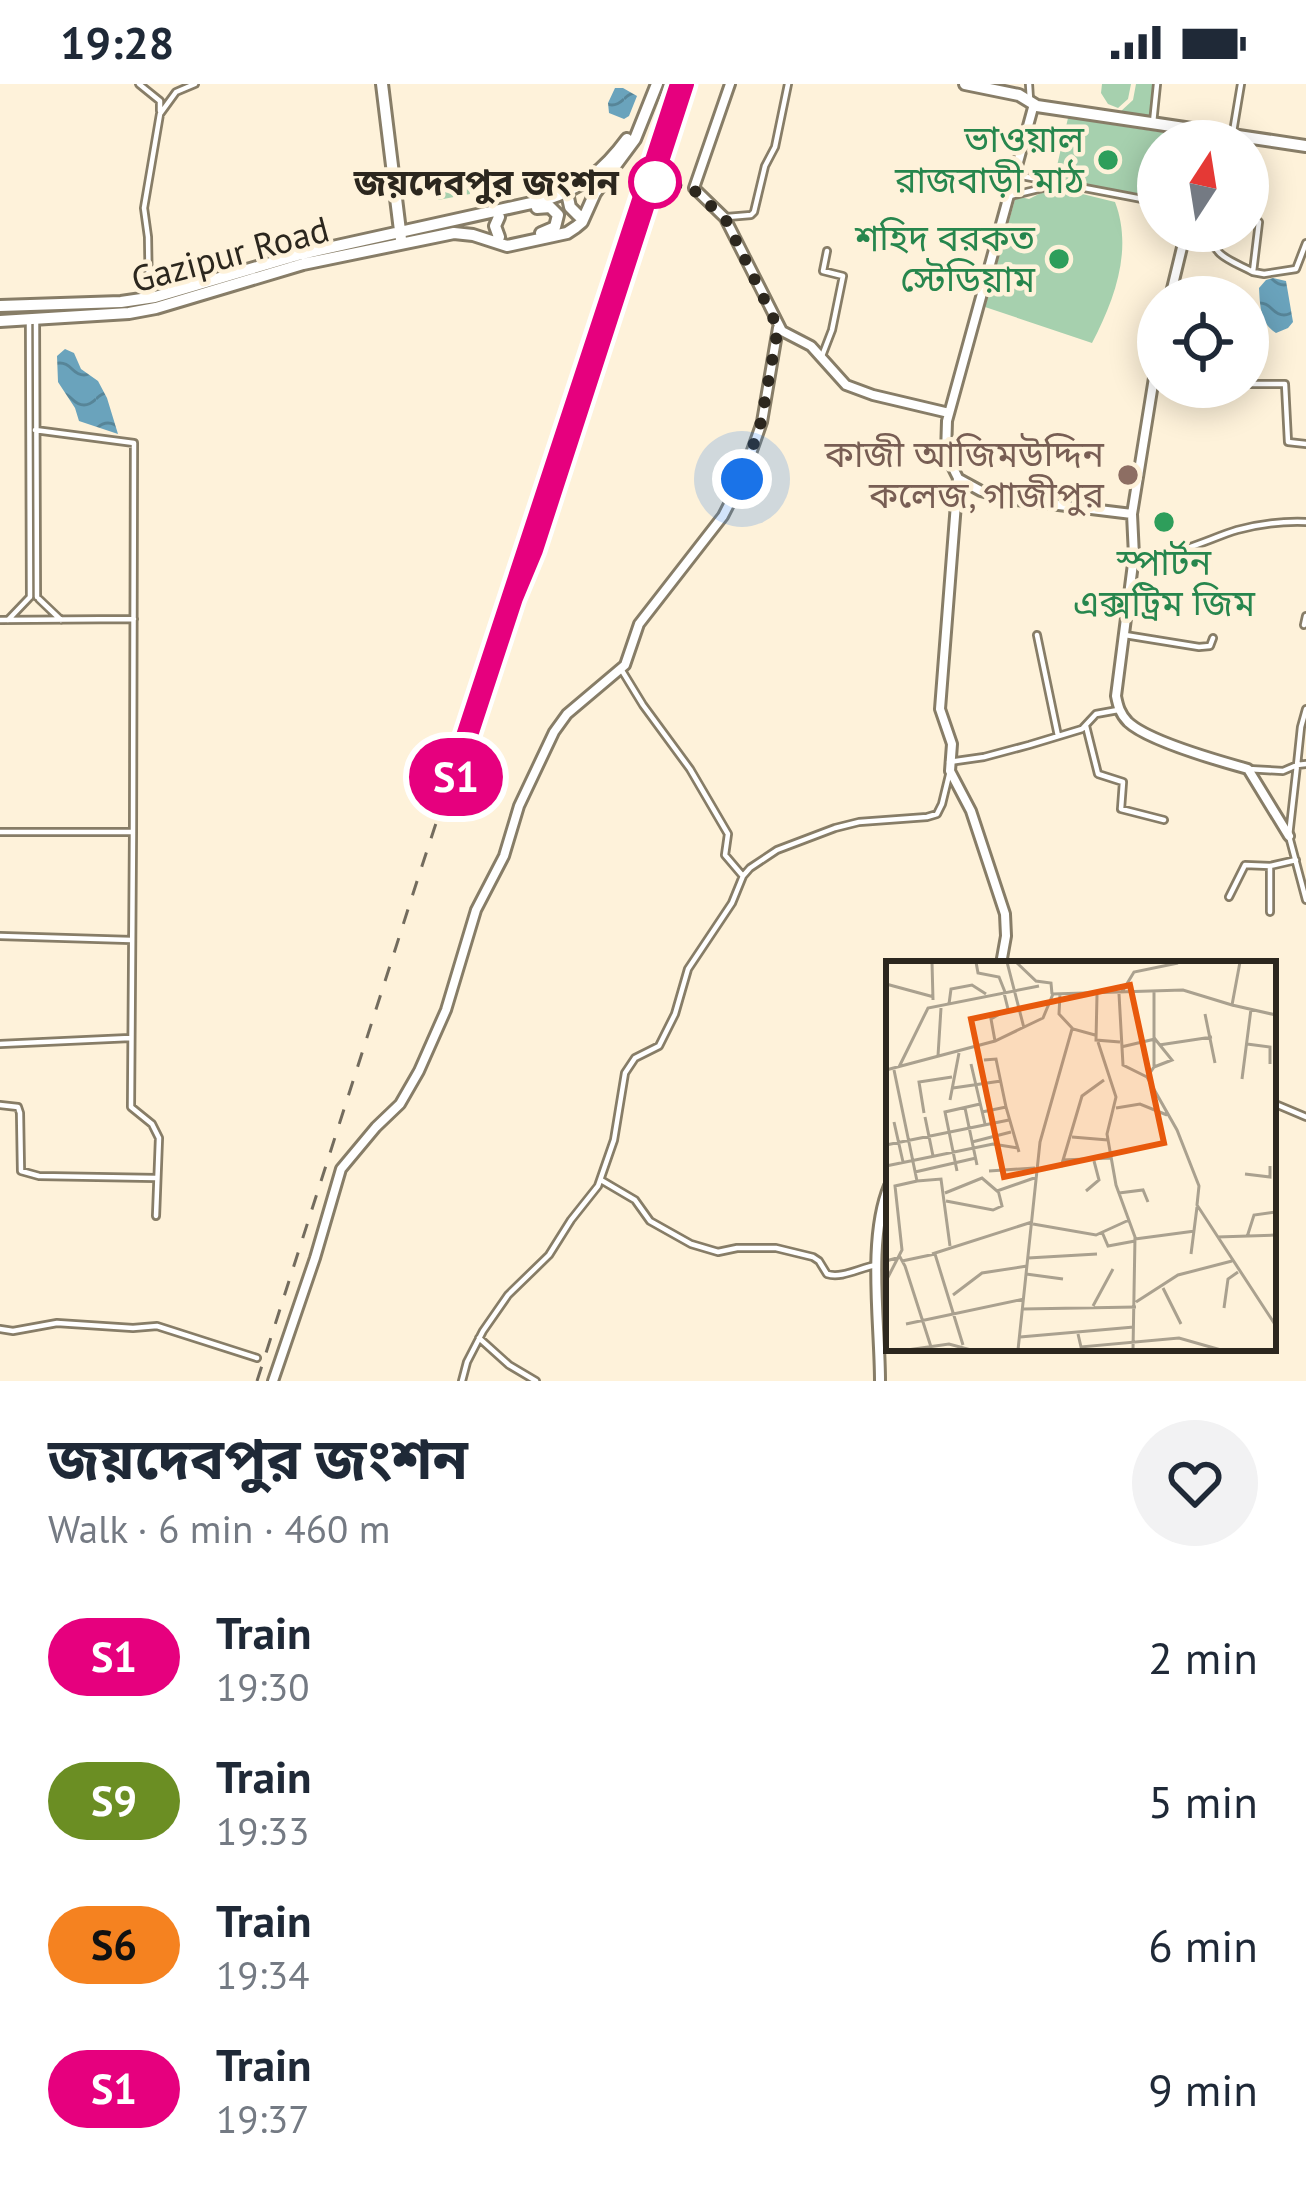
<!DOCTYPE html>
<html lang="en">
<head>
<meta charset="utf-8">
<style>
  :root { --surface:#fff; --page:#f2f2f3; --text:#1f2937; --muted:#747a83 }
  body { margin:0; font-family:"PT Sans","Noto Sans Bengali",sans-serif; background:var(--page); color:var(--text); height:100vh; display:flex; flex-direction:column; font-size:45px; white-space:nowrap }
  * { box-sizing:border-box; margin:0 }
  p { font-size:39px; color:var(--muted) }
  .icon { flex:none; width:66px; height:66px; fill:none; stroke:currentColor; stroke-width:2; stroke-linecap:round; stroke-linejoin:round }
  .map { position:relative; height:1297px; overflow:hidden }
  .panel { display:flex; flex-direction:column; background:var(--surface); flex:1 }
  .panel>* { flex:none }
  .badge { padding:0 24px; border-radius:39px; font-size:42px; line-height:78px }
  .needle { width:78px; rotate:12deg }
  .buttons { position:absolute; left:1137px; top:36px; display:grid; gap:24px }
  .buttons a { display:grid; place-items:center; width:132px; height:132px; border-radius:50%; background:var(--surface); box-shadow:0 6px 30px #0003; font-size:60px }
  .you { position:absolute; width:60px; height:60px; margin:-30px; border:9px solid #fff; border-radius:50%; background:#1a73e8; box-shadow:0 0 0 18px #1a73e833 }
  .map>.badge { position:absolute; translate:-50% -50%; box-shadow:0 0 0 6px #fff }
  .round { display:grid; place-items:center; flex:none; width:126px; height:126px; border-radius:63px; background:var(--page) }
  .summary { display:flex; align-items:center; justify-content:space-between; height:204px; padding:0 48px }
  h1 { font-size:57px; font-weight:700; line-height:90px }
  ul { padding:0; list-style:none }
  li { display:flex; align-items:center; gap:36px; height:144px; padding:0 48px }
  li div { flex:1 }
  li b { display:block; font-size:45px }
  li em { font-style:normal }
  li .badge { min-width:132px; font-weight:700; text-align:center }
  .status { display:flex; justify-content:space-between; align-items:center; height:84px; padding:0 60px; background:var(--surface); direction:ltr }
  .status svg { height:33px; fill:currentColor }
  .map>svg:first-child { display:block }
  .green { fill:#a6d0ae }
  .park { fill:url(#park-tufts) }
  .water { fill:url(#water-waves) }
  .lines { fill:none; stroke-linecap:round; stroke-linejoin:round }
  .street-casing { stroke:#877d67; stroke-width:10 }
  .secondary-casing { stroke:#877d67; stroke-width:14 }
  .primary-casing { stroke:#877d67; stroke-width:16 }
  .street { stroke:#fff; stroke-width:4.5 }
  .secondary { stroke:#fff; stroke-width:8 }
  .primary { stroke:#fff; stroke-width:10 }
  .rail { stroke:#736c5e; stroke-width:3; stroke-dasharray:15 15; stroke-linecap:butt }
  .line-casing { stroke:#fff; stroke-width:27 }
  .line { stroke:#e6007e; stroke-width:18 }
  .walk { stroke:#2c271e; stroke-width:12; stroke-dasharray:0 21.6 }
  .leisure-dot { fill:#2e9e5b; stroke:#fef2da; stroke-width:4.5 }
  .stop-dot { fill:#fff; stroke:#e6007e; stroke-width:6 }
  .education-dot { fill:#8d6e63; stroke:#fef2da; stroke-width:4.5 }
  .labels { text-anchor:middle; stroke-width:9; stroke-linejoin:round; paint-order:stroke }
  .leisure-label { font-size:36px; fill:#27864d; stroke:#fef2da; text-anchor:end }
  .stop-label { font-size:36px; font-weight:bold; fill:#2c271e; stroke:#fef2da; text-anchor:end }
  .street-label { font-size:36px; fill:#2c271e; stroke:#fef2da }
  .education-label { font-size:36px; fill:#785e54; stroke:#fef2da; text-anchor:end }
  .inset-road { fill:none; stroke:#aaa18f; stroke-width:3 }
  .view { fill:#e8590c; fill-opacity:0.15; stroke:#e8590c; stroke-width:6 }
  .inset-edge { fill:none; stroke:#2c271e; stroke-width:6 }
</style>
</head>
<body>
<div class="status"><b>19:28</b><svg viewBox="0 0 49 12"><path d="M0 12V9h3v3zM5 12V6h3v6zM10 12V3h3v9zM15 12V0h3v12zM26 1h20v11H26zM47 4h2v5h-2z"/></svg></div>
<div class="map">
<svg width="1306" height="1297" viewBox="0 0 1306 1297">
  <defs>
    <pattern id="park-tufts" width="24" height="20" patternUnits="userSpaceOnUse" patternTransform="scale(3)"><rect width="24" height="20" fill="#a6d0ae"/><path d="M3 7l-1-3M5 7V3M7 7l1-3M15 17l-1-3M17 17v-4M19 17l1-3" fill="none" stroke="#8fb395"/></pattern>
    <pattern id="water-waves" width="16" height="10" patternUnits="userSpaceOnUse" patternTransform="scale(3)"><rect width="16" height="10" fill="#6aa3bc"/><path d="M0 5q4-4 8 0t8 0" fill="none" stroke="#578598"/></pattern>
  </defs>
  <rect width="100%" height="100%" fill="#fef2da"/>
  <path class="green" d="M1102,0H1131L1128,15L1118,24L1108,20L1101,9Z
    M1136,0H1156L1150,37L1114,31L1115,28H1120L1133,16Z
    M1068,34L1200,54L1199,57H1158V113L1054,95Z
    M1062,105L1115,118C1133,165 1115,215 1092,259L985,223L1016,112L1029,115L1043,108Z"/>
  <path class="park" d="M465,87L470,110L438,116L434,93Z"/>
  <path class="water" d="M615,4H623L637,12L629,32L624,35L609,29L608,19Z
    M1273,194L1286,197L1293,238L1288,244L1276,249C1260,239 1260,221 1259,204L1266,196Z
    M65,265L74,269L81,285L98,297L107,314L118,350L79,337L75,324L58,298L57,272Z"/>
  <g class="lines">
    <g class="street-casing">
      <path id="street" d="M139,0L160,17V27
        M1029,0L1030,16
        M1153,39L1157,0
        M1233,48L1241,0
        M1016,91L1158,118
        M1010,112L1051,102
        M727,133L751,131L754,128L765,82L775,63L788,0
        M1259,138L1253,188L1264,190L1296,185L1306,159
        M1211,147C1210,172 1233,177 1253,188
        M149,214L148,153L144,124L160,30L176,8L195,0
        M29,237L30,513
        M36,237L37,513
        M1248,265L1251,300H1285L1288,358L1306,360
        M822,272L832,246L843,192L823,187L827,167
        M35,346L134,359L133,748
        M1134,472C1159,480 1210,454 1237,446C1260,440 1283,437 1306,438
        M39,515L61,536
        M0,536L134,535
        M8,536L29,514
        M1304,541L1306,532
        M1037,551L1058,652
        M1125,551L1199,563L1210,562L1213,554
        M621,585L643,621L690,685L728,750L725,771L742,791
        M1086,642L1098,690L1123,698L1121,725L1164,736
        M949,678L984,673L1029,661L1082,645L1096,630L1118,626
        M1306,680L1297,681L1289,752L1306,816
        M1248,685L1283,687L1297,681L1301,643L1306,625
        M0,748H133L131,1023L152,1040L159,1054L156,1132
        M1229,813L1245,781L1270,782L1296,776
        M1270,828V782
        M0,852L131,856
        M0,960L130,954
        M1273,1019L1306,1033
        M0,1021L18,1023L20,1029L21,1087L39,1092L156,1094
        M601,1096L635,1116L650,1137L691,1160L718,1168L737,1164H776L813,1173L819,1177L827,1190C842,1195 861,1183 877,1181
        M0,1245L13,1247L57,1239L133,1244L157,1242L257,1274
        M479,1254L509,1281L536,1297
        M462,1297L467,1278L483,1247L508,1211L549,1171L571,1136L598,1102L614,1056L625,989L635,974L659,962L675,930L688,885L732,819L743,792L750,784L777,766L835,744L859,738L927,733L937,730L942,720L950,687"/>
    </g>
    <g class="secondary-casing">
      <path id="secondary" d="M730,0L694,104L725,134L782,247L811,262L846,301L873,311L949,329
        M1170,213L1186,147
        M1158,269L1132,430L1134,472L1116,612C1118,622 1120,630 1128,638C1148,657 1219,677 1248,685L1289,752
        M959,395L981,407L1009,415L1132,430
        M1001,880L1006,852L1005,830L971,727L950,687L952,660L940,625L958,394L946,370L947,337L1034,20
        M273,1297L315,1174L341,1085L376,1043L400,1020L419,987L446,926L476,826L504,772L519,722L554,648L567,630L625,581L639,540L723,432L742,395L762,338L778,244
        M880,1297C880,1239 867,1155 889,1102"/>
    </g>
    <g class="primary-casing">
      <path id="primary" d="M382,0L401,155
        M965,0L1019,11L1037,22L1306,62
        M567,109L570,123L579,132H584
        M537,124L550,123L558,131L555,143L541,149
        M499,133L495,142L499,153
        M0,222L121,218L155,213L301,170L545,116C581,105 605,85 627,55
        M0,237L129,229L156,224L303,180L454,149L473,151L507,162L567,149L576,143L582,138L595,109L635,55L657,0"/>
    </g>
    <use href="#street" class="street"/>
    <use href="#secondary" class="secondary"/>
    <use href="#primary" class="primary"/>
    <path class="rail" d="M257,1297L419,791L679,0"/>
  </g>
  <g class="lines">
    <g class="line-casing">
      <path id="line" d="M679,0L464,655L455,694L514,514L534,466L685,0"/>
    </g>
    <use href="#line" class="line"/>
    <path class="walk" d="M655,98L694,104L696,109L725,134L778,244L761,338L742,395"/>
  </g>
  <g class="leisure-dot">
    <circle cx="1108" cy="76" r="12"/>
    <circle cx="1059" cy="175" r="12"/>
    <circle cx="1164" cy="438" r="12"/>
  </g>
  <circle class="stop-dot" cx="655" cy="98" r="24"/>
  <circle class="education-dot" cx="1128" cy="391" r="12"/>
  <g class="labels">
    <g class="leisure-label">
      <text x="1084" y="68">ভাওয়াল<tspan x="1084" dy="41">রাজবাড়ী মাঠ</tspan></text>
      <text x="1035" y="167">শহিদ বরকত<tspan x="1035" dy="41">স্টেডিয়াম</tspan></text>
      <text x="1164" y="491" text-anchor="middle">স্পার্টন<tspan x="1164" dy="41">এক্সট্রিম জিম</tspan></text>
    </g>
    <g class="stop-label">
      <text x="619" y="111">জয়দেবপুর জংশন</text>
    </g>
    <g class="street-label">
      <text transform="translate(230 170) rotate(-15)" y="13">Gazipur Road</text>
    </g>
    <g class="education-label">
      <text x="1104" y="383">কাজী আজিমউদ্দিন<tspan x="1104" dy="41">কলেজ, গাজীপুর</tspan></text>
    </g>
  </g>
  <g transform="translate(886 877)">
    <rect width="390" height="390" fill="#fef2da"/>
    <path class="inset-road" d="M46,1L47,39M90,1L92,12L113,16L119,31M121,1L138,67M130,1L150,20L165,22L166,33M0,23L48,36M268,30V106L261,116L291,169L313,225L311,244L390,365M236,31L248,11L292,2M174,33L173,53L187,68L209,74M233,33L237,104L261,116M211,34L210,79L234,81M63,43L65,28L86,24L100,33M346,44L390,54M319,53L329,102M109,80L105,58L122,48L118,32M212,81L230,136L221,173L230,224L249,276L247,389M361,83L384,86V103M273,84L326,76M235,86L269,78L286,99L268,106M52,95L55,47M98,99L110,98L120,146M85,103L99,163M13,106L42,47L153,25M0,109L109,80L157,57L167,33L297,29L346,44L354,1M356,118L365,48M67,127L115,120M64,139L73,92M79,147L91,204M230,147L254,143L281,154M96,151L120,146L133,191M38,152L33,121L66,116M39,156L47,195M8,161L17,201M186,176L222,179M86,181L125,171M0,184L123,159M176,199L226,197M0,205L107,183L132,187M175,206L196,135L218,119M71,210L59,151L94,143M103,210L149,207M29,211L90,197M359,213L384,216V205M31,220L55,218L64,285M200,230L213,219L208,200M59,232L96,217L111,230L151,216M233,232L257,229L262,241M60,240L107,249L116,245L112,229M147,263L210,274L243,259M216,271L222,285L249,280M331,276L390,274M361,276L368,254L390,251M249,278L309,270M46,293L146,261M305,293L311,246M142,297L211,293M0,300L14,296L19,305L46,389M16,300L49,293L77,384M140,313L177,318M0,320L16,289L9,225L31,220L8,109M277,327L295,363M67,334L96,312L141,305M250,341L292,314L346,300M207,345L227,308M338,347L342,318L352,311M137,348L250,346M20,363L138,338M192,373L195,386L293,377L335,389M134,376L248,366M21,389L63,383L85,389M132,389L154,181L186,68"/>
    <path class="view" d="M244,24L278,182L118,216L85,58Z"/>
    <rect width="390" height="390" class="inset-edge"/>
  </g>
</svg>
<div class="buttons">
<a><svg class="needle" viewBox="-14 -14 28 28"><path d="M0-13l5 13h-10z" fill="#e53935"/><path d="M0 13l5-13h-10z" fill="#747a83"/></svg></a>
<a><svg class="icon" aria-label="locate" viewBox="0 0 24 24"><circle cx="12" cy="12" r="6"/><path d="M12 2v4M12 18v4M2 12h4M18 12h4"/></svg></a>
</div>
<div class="you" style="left:742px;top:395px"></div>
<b class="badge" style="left:456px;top:693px;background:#e6007e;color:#fff">S1</b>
</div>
<section class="panel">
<div class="summary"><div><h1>জয়দেবপুর জংশন</h1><p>Walk · 6 min · 460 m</p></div><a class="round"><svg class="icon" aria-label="heart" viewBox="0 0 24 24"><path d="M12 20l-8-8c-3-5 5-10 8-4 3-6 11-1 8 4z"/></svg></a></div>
<ul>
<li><span class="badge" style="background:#e6007e;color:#fff">S1</span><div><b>Train</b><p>19:30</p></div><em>2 min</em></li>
<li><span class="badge" style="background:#6b8e23;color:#fff">S9</span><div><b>Train</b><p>19:33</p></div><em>5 min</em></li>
<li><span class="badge" style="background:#f58220;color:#111">S6</span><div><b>Train</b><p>19:34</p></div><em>6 min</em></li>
<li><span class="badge" style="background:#e6007e;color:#fff">S1</span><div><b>Train</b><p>19:37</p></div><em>9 min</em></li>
</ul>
</section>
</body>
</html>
